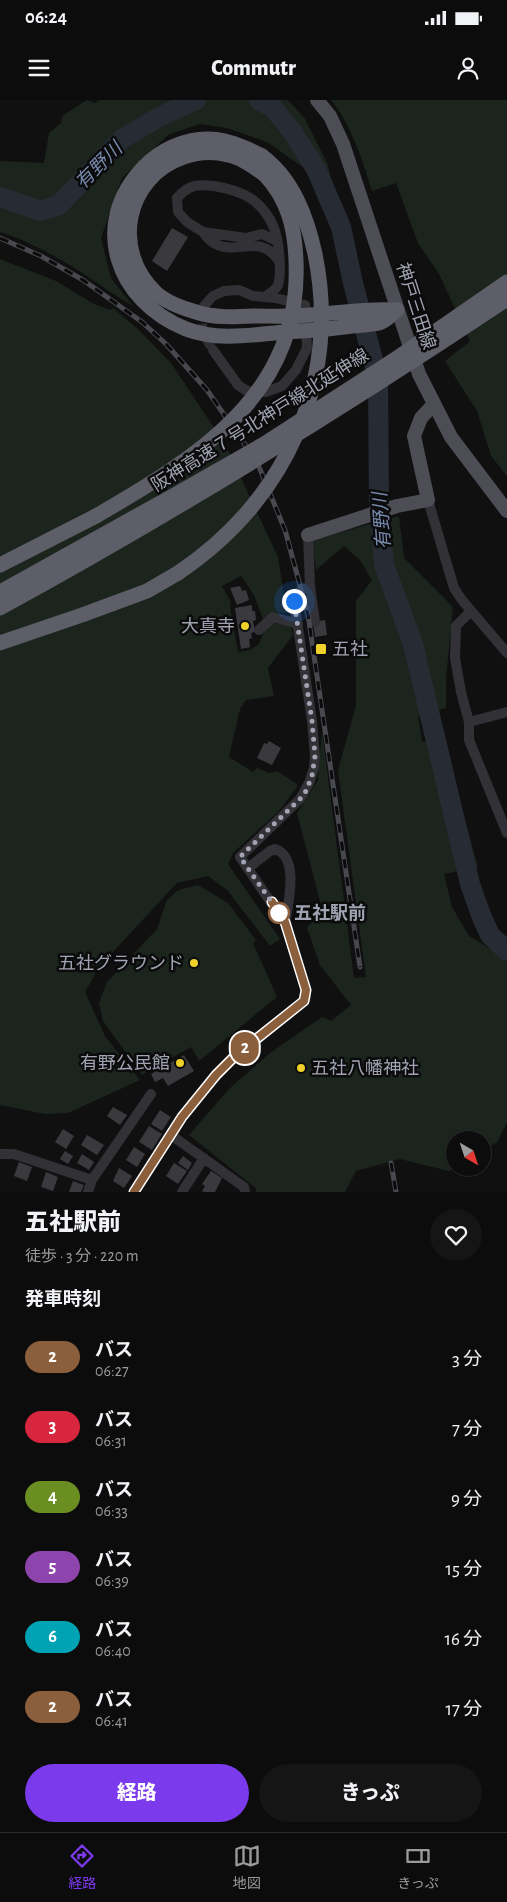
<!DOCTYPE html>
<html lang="ja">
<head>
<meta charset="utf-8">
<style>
  :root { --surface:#0c0c0d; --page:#151516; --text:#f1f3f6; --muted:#9a9b9d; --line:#2c2c2e; --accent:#7c3aed }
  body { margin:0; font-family:"Alegreya Sans","Noto Sans JP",sans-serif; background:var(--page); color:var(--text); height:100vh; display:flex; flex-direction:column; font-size:19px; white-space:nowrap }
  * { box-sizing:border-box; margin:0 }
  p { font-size:16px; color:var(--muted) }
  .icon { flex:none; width:28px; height:28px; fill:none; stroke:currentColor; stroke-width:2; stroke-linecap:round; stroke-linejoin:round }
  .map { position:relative; height:1092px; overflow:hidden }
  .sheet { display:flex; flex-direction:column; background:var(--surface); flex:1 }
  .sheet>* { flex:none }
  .badge { padding:0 10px; border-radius:16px; font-size:18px; line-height:32px }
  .needle { width:32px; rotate:141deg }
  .controls { position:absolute; left:446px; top:1031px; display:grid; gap:10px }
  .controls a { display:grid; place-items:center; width:45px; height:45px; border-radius:50%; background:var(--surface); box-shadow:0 1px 4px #0004,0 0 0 1px var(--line); font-size:25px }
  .you { position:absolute; width:25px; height:25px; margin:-12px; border:4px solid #fff; border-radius:50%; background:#1a73e8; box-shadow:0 0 0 8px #1a73e833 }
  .map>.badge { position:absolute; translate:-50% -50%; box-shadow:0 0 0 2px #fff }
  h2 { padding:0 25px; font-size:19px; line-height:45px }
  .round { display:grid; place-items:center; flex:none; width:52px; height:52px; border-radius:26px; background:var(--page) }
  .head { display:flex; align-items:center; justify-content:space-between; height:85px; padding:0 25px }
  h1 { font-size:24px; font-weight:800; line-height:38px }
  .button { display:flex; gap:10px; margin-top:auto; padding:10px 25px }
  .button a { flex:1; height:58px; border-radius:30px; background:var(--accent); color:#fff; font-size:20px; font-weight:800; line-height:58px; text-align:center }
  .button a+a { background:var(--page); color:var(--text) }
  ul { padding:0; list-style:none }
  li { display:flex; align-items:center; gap:15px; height:70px; padding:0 25px }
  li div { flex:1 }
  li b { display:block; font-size:19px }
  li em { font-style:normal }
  li .badge { min-width:55px; font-weight:700; text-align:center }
  .status { display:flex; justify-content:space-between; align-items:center; height:35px; padding:0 25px; background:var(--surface); direction:ltr }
  .status svg { height:14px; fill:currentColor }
  header { display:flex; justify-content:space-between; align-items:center; height:65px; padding:0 25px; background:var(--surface); font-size:22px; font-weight:800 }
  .dock { display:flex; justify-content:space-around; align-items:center; height:70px; border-top:1px solid var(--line); background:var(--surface); font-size:14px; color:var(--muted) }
  .dock a { display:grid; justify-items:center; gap:2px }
  .dock .active { color:var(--accent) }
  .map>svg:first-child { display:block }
  .green { fill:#1c241e }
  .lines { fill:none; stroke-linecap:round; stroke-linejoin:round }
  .river { stroke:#272c34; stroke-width:20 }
  .building { fill:#3a3a3e }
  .minor-tunnel { stroke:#2d2d31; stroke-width:10; stroke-dasharray:10 5; stroke-linecap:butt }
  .minor { stroke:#313136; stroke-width:10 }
  .major { stroke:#4d4d55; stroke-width:14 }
  .highway { stroke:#5d5e67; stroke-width:15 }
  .rail-casing { stroke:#48484f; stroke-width:5 }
  .rail { stroke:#0b0b0c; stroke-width:3; stroke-dasharray:9; stroke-linecap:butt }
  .highway-bridge { stroke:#5d5e67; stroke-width:15 }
  .line-casing { stroke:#fff; stroke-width:11 }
  .line { stroke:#8b5e3c; stroke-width:8 }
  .walk { stroke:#a1a3b2; stroke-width:5; stroke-dasharray:0 9 }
  .poi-dot { fill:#efd12a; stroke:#0b0b0c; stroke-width:2 }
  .stop-dot { fill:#fff; stroke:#8b5e3c; stroke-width:2.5 }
  .labels { text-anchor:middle; stroke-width:5; stroke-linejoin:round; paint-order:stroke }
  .street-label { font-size:18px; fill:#a1a3b2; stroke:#0b0b0c }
  .poi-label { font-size:18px; fill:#a1a3b2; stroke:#0b0b0c; text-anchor:end }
  .stop-label { font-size:18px; font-weight:bold; fill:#a1a3b2; stroke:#0b0b0c; text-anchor:start }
  .water-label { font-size:19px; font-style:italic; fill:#788aae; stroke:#0b0b0c }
</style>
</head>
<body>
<div class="status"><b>06:24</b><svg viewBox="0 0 49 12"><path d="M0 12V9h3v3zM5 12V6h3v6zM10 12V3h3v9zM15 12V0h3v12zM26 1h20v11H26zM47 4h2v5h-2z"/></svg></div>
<header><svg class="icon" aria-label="menu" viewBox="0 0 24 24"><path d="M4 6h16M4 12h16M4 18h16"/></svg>Commutr<svg class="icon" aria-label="person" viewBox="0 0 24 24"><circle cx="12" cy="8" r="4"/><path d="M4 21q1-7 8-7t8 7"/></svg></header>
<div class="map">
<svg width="507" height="1092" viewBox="0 0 507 1092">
  <rect width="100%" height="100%" fill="#101011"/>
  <path class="green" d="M87,0L95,3L99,0H288L305,19L328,65L333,88L267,42L227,28L200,24L168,35L122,78L101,138L111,178L133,206C117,197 102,186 87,176C63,160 27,140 0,132V61L44,63L49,33L61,23L62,16Z
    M331,0H507V376L491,356L477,311L445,261L470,241L439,174L418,143L396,83L372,91C362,59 352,26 331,0Z
    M0,159L56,181L94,204L110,210L113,208L138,229L171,263L225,344L278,457L287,513L274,512L263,519L254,495L241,476L222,486L231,502L230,507L238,552L250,550L259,544L264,531L274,523L291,526L293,535L268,568L274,596L246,600L240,609L229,657L253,672L257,668L269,673L277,671L297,684V687L279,711L233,753L228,764L280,839L270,846L228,791L208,776L177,783L99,867L85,892L105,936L140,980L68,1013L45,1014L0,1005Z
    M399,416L404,458L453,507L446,579V608L418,616L422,641L445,646L478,767L444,774L452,807L469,836L507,859V1022L497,1042L483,1051L482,1040H455V1068L449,1071L400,1059L356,1071L345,1092H255L257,1089L189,1035L229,989L270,953L322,917L331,921L351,905L320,865L307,828L322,809L297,713L318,680L322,631L354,878L366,877L338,670L356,605V501L372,480L360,460L344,446L316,470L312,440Z
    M198,785L228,803L256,840L253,843L277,897L199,961L191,947L142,975L103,921L99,903L107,882L157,829L167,800L178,790Z"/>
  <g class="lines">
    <path class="river" d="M259,0L273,8L292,31L316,69L341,127L353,183L378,279L379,407L384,465L413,544L470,784L481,815L490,835L507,851
      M0,97L41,111L59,105L122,39L159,17L196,0"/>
  </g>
  <path class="building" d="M172,128L188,137L167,171L152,161Z
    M240,486L242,491L246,490L249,500L237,505L230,488Z
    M252,505V511H255L256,520L253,521L255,532L251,533L252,538L249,539L250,547L241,549L235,508Z
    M325,520L327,535L315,537L313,522Z
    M269,641L281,648L272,665L257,658L264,643L267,644Z
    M184,955L194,971L168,986L163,978L155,982L151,974Z
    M113,1007L127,1015L120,1025L107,1016Z
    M160,1010L171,1017L162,1031L151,1024Z
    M149,1026L162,1034L152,1050L139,1042Z
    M63,1029L74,1036L66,1049L55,1042Z
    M87,1035L104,1045L97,1055L81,1045Z
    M134,1047L145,1054L137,1067L126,1060Z
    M65,1051L73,1056L68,1064L60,1059Z
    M82,1054L94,1062L89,1070L77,1063Z
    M183,1056L192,1063L188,1070L178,1063Z
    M19,1062L32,1067L27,1081L14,1076Z
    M174,1063L187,1071L178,1084L166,1076Z
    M119,1068L132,1076L124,1088L113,1081Z
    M211,1071L222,1078L215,1092H204L202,1091L205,1086L202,1084Z
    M46,1072L58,1077L53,1091L41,1087Z
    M73,1081L84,1085L81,1092H69Z"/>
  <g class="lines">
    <path class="minor-tunnel" d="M203,209C198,224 205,237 213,250"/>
    <path class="minor" d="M203,132C205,135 208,139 211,141C234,159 259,131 278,160
      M264,197C269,194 275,191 278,185C282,173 279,139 274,128C270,117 260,104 250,98C239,91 227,88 214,86C196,84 189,85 177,98L178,112L187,122L203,132L246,138L262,134L277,141
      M204,206L213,196L224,191L239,190L253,196L275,198L305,205L307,216
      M213,250L238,285L247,291L266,292L282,286L296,270L307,248L306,231
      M428,400L454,488L462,500L507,553
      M310,486L315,522
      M471,511L456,526L455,558L461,592L469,622V640L507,733
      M259,530L273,517L298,524
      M469,622L507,612
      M248,768L270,751L275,749C300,757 288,804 285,823
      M171,1035L244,1087L245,1092
      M0,1054H14L92,1080
      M88,1092L92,1080L151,994
      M134,1092L182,1017L196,999L235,956L301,904L306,897V890L285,823L240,757L300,699L309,683L314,668L315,656L312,621L294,501V496L301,490L310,486L308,435
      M182,1092L204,1058"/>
    <path class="major" d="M317,0L330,16L343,44L419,274L451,337L507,411
      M308,435L397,406L428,400L414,336L421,318L433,305"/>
    <path class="highway" d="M262,56C245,47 227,39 208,39C184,39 160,50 144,67C89,124 116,201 186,229C217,241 252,235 284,232C307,231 330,229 352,226C361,225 370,225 379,223C385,222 392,214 397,210
      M265,75C254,67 242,58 228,55C214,51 198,52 184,57C125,77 111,151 156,193C167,203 182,208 196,212C215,218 234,217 253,216C272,216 291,217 310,215C339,213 368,208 397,210
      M0,465L96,416
      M0,543L82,515L147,491L178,473"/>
    <g class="rail-casing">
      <path id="rail" d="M0,138L41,156L83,180L142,222L166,244L207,290L257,362L285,430L308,515L360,867
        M391,1063L396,1092"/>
    </g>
    <use href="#rail" class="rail"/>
    <path class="highway-bridge" d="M96,416C196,358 302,295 296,161C295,129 288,99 265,75
      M178,473C285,401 341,282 315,154C307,117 293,79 262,56
      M0,492L171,397L264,344L400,256L507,182
      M0,508C174,413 342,309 507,199"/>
  </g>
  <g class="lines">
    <g class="line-casing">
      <path id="line" d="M134,1092L182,1017L216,975L235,956L304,901L306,890L285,822L272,802"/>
    </g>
    <use href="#line" class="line"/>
    <path class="walk" d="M279,813L282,817L240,757L300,699L306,691L312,676L315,656L312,621L294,501"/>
  </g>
  <g class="poi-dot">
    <circle cx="245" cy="526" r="5"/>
    <rect x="315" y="543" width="12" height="12" rx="2.5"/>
    <circle cx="194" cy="863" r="5"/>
    <circle cx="180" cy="963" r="5"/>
    <circle cx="301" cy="968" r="5"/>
  </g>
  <circle class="stop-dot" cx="279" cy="813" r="10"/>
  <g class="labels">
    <g class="street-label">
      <text transform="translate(416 206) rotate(72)" y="6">神戸三田線</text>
      <text transform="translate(260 320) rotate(-32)" y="6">阪神高速７号北神戸線北延伸線</text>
    </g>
    <g class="poi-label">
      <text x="235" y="532">大真寺</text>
      <text x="332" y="555" text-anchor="start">五社</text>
      <text x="184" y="869">五社グラウンド</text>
      <text x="170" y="969">有野公民館</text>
      <text x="311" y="974" text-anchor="start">五社八幡神社</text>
    </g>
    <g class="stop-label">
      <text x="294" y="819">五社駅前</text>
    </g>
    <g class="water-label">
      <text transform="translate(98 65) rotate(-45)" y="7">有野川</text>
      <text transform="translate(381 421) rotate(-94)" y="7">有野川</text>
    </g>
  </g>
</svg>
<div class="controls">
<a><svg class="needle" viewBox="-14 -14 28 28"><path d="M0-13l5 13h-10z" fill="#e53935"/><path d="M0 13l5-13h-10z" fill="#9a9b9d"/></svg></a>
</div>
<div class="you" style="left:294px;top:501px"></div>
<b class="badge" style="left:245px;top:948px;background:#8b5e3c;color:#fff">2</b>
</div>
<section class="sheet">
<div class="head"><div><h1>五社駅前</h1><p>徒歩 · 3 分 · 220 m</p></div><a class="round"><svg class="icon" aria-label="heart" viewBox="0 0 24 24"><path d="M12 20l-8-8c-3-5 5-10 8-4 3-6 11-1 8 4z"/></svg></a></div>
<h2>発車時刻</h2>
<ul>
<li><span class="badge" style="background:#8b5e3c;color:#fff">2</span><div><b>バス</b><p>06:27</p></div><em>3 分</em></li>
<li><span class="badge" style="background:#d7263d;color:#fff">3</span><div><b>バス</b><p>06:31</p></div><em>7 分</em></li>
<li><span class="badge" style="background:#6b8e23;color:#fff">4</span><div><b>バス</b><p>06:33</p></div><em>9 分</em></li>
<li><span class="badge" style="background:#8e44ad;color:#fff">5</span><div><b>バス</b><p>06:39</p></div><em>15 分</em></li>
<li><span class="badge" style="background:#00a3b4;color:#fff">6</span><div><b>バス</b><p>06:40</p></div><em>16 分</em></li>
<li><span class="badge" style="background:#8b5e3c;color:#fff">2</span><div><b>バス</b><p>06:41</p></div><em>17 分</em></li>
</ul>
<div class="button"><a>経路</a><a>きっぷ</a></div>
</section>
<nav class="dock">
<a class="active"><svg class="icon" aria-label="directions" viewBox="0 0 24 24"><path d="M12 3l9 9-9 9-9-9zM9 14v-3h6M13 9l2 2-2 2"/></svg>経路</a>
<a><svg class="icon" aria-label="map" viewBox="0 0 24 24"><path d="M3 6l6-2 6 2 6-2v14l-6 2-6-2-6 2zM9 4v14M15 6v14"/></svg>地図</a>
<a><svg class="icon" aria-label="tickets" viewBox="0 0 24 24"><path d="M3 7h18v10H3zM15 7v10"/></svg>きっぷ</a>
</nav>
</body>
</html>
